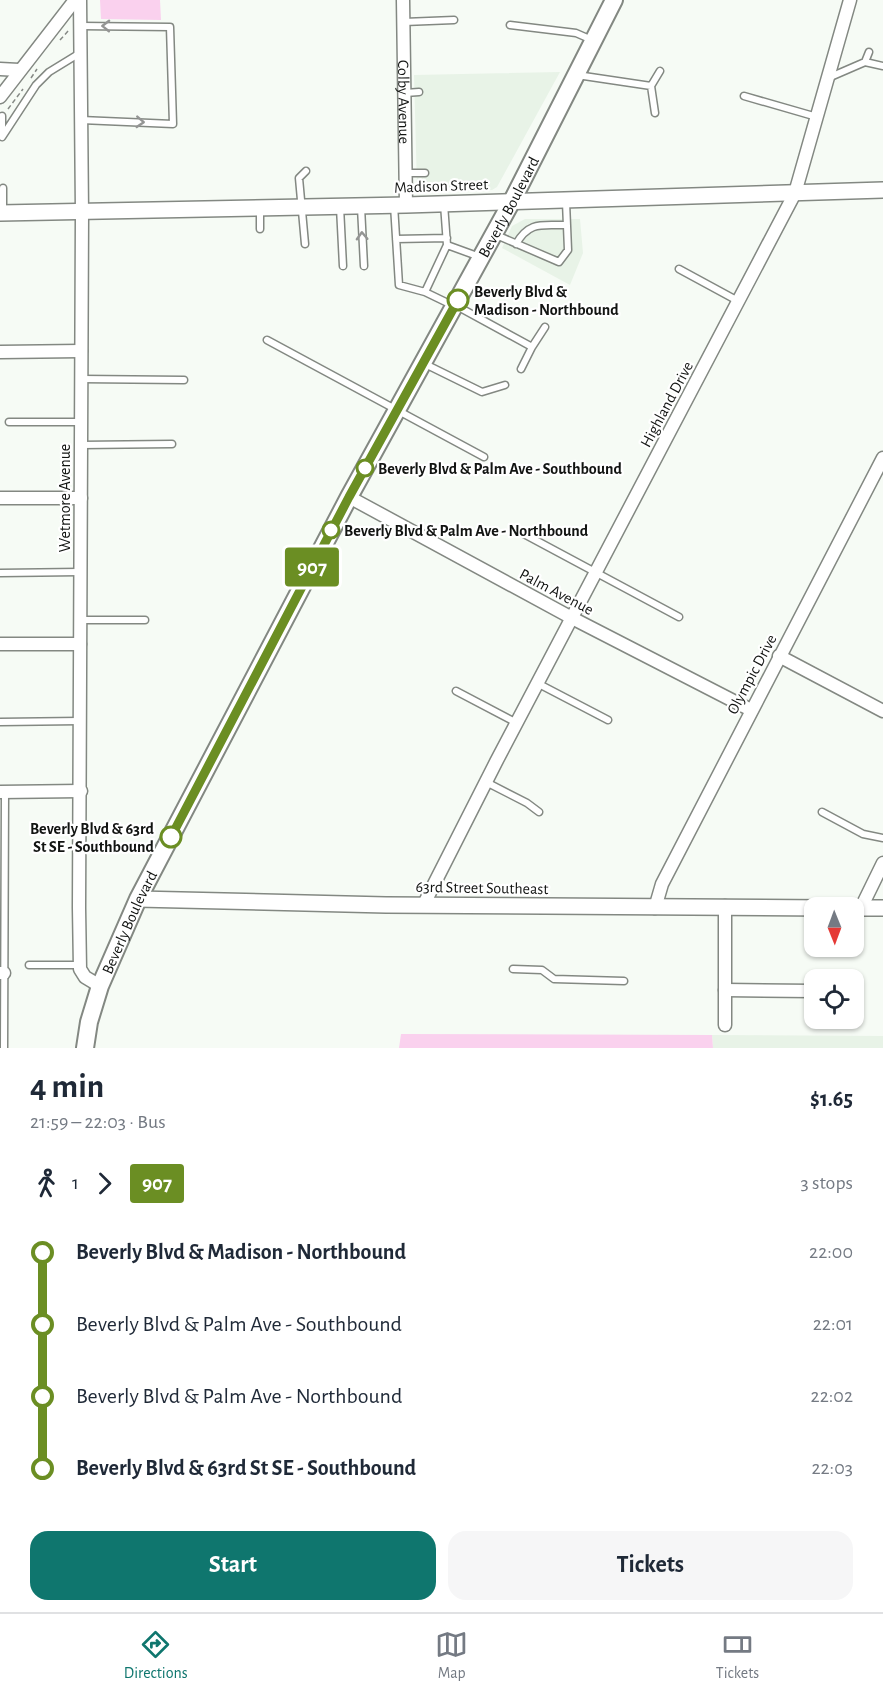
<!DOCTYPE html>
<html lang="en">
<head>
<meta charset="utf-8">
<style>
  :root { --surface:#fff; --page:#f6f6f7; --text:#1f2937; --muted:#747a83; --line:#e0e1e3; --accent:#0f766e }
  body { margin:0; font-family:"Alegreya Sans",sans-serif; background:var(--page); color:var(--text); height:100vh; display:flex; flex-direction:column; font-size:22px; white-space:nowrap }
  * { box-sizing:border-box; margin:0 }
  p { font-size:20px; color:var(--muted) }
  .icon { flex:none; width:33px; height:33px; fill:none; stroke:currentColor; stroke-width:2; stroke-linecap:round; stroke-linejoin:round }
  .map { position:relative; height:1048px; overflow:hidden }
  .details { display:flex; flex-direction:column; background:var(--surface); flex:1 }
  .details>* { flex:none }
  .badge { padding:0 12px; border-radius:4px; font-size:21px; line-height:39px }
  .needle { width:39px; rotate:179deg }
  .fabs { position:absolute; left:804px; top:897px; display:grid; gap:12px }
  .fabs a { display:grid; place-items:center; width:60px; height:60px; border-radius:12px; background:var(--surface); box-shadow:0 2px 4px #0004; font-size:30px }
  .map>.badge { position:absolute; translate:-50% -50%; box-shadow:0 0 0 3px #fff }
  .legs { display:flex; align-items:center; gap:9px; height:66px; padding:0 30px; font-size:20px }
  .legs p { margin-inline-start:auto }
  .headline { display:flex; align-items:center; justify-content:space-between; height:102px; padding:0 30px }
  h1 { font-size:33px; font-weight:600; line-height:45px }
  .button { display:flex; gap:12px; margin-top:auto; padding:12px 30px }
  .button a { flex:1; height:69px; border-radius:18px; background:var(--accent); color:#fff; font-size:24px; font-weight:600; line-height:69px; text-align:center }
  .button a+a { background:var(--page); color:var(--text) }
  ul { padding:0 30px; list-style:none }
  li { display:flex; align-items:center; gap:21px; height:72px; font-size:22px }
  li i { display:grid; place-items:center; width:9px; height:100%; margin:0 8px; background:currentColor }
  li i::after { content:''; width:15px; height:15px; margin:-8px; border:4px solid; border-radius:50%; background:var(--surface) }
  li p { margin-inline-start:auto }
  li:first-child i { background:linear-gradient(#0000 50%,currentColor 0) }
  li:last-child i { background:linear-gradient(currentColor 50%,#0000 0) }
  .tabs { display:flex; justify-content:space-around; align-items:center; height:84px; border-top:2px solid var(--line); background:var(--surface); font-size:16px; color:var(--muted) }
  .tabs a { display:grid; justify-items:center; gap:3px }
  .tabs .current { color:var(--accent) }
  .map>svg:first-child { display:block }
  .built { fill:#e8f3e7 }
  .green { fill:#fad1ee }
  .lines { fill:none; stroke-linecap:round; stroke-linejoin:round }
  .service-casing { stroke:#838882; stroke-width:9 }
  .minor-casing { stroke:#838882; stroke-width:15 }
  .tertiary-casing { stroke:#838882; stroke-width:18 }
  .secondary-casing { stroke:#838882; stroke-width:20 }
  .path { stroke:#858985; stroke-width:1.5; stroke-dasharray:4.5 3; stroke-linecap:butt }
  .service { stroke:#fff; stroke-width:6 }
  .minor { stroke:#fff; stroke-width:12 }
  .tertiary { stroke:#fff; stroke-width:15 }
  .secondary { stroke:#fff; stroke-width:16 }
  .oneway { stroke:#949594 }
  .line-1-casing { stroke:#fff; stroke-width:14 }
  .line-1 { stroke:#6b8e23; stroke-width:9 }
  .stop-1-dot { fill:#fff; stroke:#6b8e23; stroke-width:3 }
  .labels { text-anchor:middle; stroke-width:4.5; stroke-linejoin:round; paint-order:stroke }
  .street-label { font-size:16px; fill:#121412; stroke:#fff }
  .stop-label { font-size:16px; font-weight:bold; fill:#121412; stroke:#fff; text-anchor:start }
</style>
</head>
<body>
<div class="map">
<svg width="883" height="1048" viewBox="0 0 883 1048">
  <rect width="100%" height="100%" fill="#f6fbf5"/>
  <path class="built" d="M560,72L497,187L492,190L424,192L417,188L414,75Z
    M525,219H580L583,253L570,285L502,248L512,226Z
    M712,1035L883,1036V1048H713Z"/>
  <path class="green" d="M100,0H160L161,20L101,19Z
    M401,1034L712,1035L713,1048H399Z"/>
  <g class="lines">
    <g class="service-casing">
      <path id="service" d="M404,22L454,20
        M510,25L576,33L592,40
        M81,26L170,27L173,124L81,120
        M869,52L865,62L883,66
        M577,75L651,86
        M828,78L865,62
        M405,93L419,92
        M744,96L817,117
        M655,113L651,86L660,71
        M2,116V136
        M2,137L36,85L49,72L80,53
        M406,173H425
        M3,188V212
        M444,204L447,245L480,257
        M394,205L399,285L425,292
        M340,207L343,266
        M361,207L364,266
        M260,209V229
        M494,234L559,262L568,250L566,202
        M396,239L447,238
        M305,244L299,178L306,171
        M516,244C530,220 543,226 567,225
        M447,245L425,292L454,306
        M679,269L738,301
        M455,305L532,347L521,369
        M267,340L484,457
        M532,347L545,327
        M423,363L482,392L505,385
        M81,379L184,380
        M9,422H81
        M81,445L172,444
        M524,534L679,617
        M0,573L80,572
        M80,620H145
        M537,683L608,720
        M456,691L517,723
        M0,722L80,721
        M486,782L527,803L539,812
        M822,812L863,834L883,838
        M29,965H80
        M513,969L542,970L554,979L624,981
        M4,1048L5,792"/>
    </g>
    <g class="minor-casing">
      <g id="minor">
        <path d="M80,0L82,213L79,908L80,969L85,977L100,986"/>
        <path id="s1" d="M403,0L406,205"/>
        <path d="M0,69L19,70"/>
        <path d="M0,97L75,0"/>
        <path d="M0,352L81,351"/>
        <path d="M349,497L572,618L751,710"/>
        <path d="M0,498H81"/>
        <path d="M0,644H80"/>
        <path d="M779,656L883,711"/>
        <path d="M0,792L81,791"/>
        <path d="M424,904L496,762L795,193L850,0"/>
        <path d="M725,906V1025"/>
        <path d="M655,908L662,884L883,458"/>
        <path d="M861,908L883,863"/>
        <path d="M0,973H4"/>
        <path d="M725,990L813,991"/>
      </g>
    </g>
    <g class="tertiary-casing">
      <path id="tertiary" d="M0,213L406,205L883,190
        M138,899L386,905L826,908
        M854,908H883"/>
    </g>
    <g class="secondary-casing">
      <g id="secondary">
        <path id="s2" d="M85,1048L89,1022L100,986L138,899L349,497L512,201L614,0"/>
      </g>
    </g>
    <path class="path" d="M60,40L69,30
      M31,78L37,69
      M8,109L23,89"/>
    <use href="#service" class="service"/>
    <use href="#minor" class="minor"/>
    <use href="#tertiary" class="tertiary"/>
    <use href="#secondary" class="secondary"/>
  </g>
  <defs><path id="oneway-chevron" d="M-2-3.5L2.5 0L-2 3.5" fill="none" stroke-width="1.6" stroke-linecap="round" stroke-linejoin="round" transform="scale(1.5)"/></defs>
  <g class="oneway">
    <use href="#oneway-chevron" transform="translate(106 26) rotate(-179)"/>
    <use href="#oneway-chevron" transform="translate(140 122) rotate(3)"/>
    <use href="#oneway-chevron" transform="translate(362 236) rotate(-92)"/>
  </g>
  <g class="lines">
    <g class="line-1-casing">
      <path id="line-1" d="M171,837L349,497L458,300"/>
    </g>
    <use href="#line-1" class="line-1"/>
  </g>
  <g class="stop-1-dot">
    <circle cx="458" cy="300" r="10"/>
    <circle cx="365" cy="468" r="8"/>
    <circle cx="331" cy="530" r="8"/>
    <circle cx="171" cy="837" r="10"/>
  </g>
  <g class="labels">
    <g class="street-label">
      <text dy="6" stroke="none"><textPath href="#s1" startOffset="102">Colby Avenue</textPath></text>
      <text transform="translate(441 185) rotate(-2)" y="6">Madison Street</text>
      <text dy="6" stroke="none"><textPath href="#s2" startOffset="944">Beverly Boulevard</textPath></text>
      <text transform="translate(666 404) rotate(-62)" y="6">Highland Drive</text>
      <text transform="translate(64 498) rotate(-90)" y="6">Wetmore Avenue</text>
      <text transform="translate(557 591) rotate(28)" y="6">Palm Avenue</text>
      <text transform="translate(751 674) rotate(-62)" y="6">Olympic Drive</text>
      <text transform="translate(482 887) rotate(1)" y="6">63rd Street Southeast</text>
      <text dy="6" stroke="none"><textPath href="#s2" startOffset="134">Beverly Boulevard</textPath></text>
    </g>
    <g class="stop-label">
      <text x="474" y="297">Beverly Blvd &amp;<tspan x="474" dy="18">Madison - Northbound</tspan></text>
      <text x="378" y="474">Beverly Blvd &amp; Palm Ave - Southbound</text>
      <text x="344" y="536">Beverly Blvd &amp; Palm Ave - Northbound</text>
      <text x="154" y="834" text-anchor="end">Beverly Blvd &amp; 63rd<tspan x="154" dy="18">St SE - Southbound</tspan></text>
    </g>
  </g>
</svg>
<div class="fabs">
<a><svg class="needle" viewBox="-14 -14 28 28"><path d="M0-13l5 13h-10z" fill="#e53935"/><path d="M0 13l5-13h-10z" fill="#747a83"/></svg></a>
<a><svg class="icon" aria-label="locate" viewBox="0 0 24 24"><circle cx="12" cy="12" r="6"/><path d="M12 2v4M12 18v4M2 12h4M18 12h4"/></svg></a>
</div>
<b class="badge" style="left:312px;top:567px;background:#6b8e23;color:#fff">907</b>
</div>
<section class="details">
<div class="headline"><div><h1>4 min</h1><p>21:59 – 22:03 · Bus</p></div><b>$1.65</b></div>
<div class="legs"><svg class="icon" aria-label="walk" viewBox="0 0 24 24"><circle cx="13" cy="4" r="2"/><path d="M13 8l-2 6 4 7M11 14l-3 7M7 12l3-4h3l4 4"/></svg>1<svg class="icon" aria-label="forward" viewBox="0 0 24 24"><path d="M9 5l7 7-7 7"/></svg><b class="badge" style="background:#6b8e23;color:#fff">907</b><p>3 stops</p></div>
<ul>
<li><i style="color:#6b8e23"></i><b>Beverly Blvd &amp; Madison - Northbound</b><p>22:00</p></li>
<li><i style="color:#6b8e23"></i><span>Beverly Blvd &amp; Palm Ave - Southbound</span><p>22:01</p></li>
<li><i style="color:#6b8e23"></i><span>Beverly Blvd &amp; Palm Ave - Northbound</span><p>22:02</p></li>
<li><i style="color:#6b8e23"></i><b>Beverly Blvd &amp; 63rd St SE - Southbound</b><p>22:03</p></li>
</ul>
<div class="button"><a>Start</a><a>Tickets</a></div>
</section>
<nav class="tabs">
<a class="current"><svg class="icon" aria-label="directions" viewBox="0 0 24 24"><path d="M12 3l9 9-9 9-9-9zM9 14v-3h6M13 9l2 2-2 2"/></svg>Directions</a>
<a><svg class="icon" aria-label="map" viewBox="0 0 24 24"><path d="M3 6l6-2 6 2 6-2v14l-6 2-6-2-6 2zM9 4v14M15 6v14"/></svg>Map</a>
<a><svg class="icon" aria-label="tickets" viewBox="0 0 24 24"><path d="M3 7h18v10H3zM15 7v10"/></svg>Tickets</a>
</nav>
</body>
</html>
